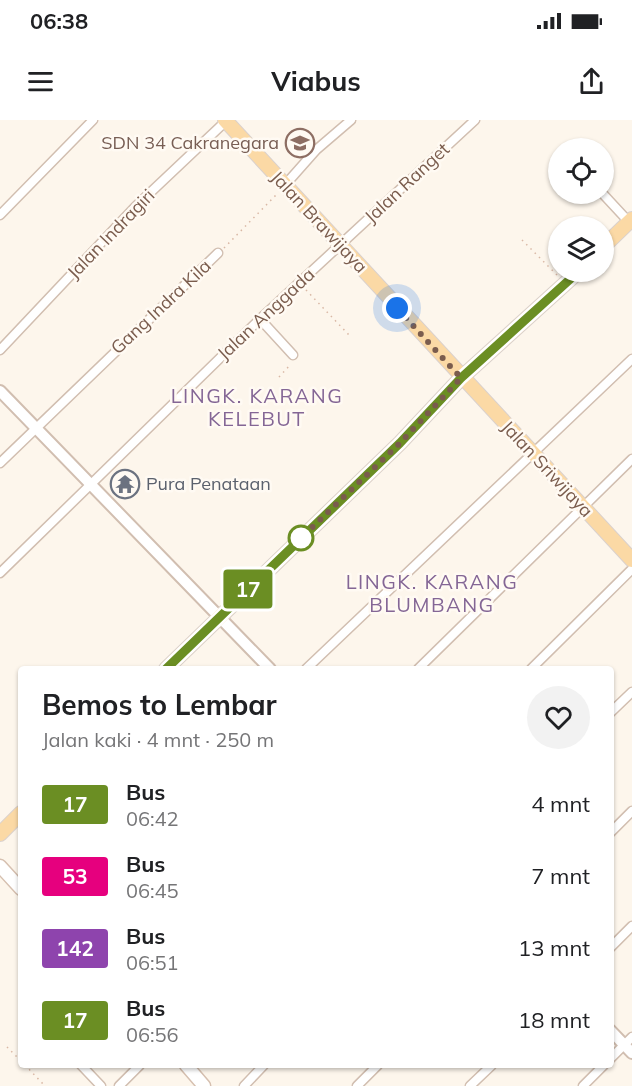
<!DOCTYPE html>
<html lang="id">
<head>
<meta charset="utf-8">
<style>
  :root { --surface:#fff; --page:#f2f2f2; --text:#202124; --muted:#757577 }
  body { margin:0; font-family:Mulish,sans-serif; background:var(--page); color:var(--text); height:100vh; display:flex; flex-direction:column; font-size:22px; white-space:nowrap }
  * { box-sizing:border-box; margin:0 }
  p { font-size:20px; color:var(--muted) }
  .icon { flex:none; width:33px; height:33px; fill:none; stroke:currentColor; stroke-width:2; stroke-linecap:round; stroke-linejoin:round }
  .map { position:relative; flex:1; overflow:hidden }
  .drawer { position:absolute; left:18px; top:546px; width:596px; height:402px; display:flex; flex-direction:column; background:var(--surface); border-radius:6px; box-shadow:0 2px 4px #0004 }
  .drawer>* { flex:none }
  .badge { padding:0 12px; border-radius:4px; font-size:21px; line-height:39px }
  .tools { position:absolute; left:548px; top:18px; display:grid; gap:12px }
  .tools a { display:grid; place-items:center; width:66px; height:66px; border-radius:50%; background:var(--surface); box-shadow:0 2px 4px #0004; font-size:30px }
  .you { position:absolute; width:30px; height:30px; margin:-15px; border:4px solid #fff; border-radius:50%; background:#1a73e8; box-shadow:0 0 0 9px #1a73e833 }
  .map>.badge { position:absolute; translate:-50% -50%; box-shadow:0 0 0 3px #fff }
  .round { display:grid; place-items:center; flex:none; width:63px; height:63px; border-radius:32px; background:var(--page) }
  .headline { display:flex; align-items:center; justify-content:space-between; height:102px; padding:0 24px }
  h1 { font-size:28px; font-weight:700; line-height:45px }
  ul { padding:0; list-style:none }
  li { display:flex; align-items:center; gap:18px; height:72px; padding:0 24px }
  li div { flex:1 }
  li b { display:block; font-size:22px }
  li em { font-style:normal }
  li .badge { min-width:66px; font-weight:700; text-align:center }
  .status { display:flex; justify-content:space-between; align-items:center; height:42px; padding:0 30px; background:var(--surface); direction:ltr }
  .status svg { height:16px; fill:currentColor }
  header { display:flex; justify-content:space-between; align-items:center; height:78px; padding:0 24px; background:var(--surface); font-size:27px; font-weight:700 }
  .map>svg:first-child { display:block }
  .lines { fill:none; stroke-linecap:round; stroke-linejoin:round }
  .minor-casing { stroke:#d1beb0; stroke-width:11 }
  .tertiary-casing { stroke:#d1beb0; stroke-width:14 }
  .secondary-casing { stroke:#d6c0b0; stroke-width:15 }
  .primary-casing { stroke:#dad1cd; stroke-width:16 }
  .path { stroke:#d9b8a5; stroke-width:1.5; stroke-dasharray:1.5 4.5; stroke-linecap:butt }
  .minor { stroke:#fff; stroke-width:8 }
  .tertiary { stroke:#fff; stroke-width:10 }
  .secondary { stroke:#fff; stroke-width:12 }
  .primary { stroke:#fbd9a5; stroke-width:14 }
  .line-casing { stroke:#fff; stroke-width:14 }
  .line { stroke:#6b8e23; stroke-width:9 }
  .walk { stroke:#7a5c4d; stroke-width:6; stroke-dasharray:0 10.8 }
  .stop-dot { fill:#fff; stroke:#6b8e23; stroke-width:3 }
  .labels { text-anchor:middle; stroke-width:5; stroke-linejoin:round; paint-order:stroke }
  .education-label { font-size:18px; fill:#785e54; stroke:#fffaf3; text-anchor:end }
  .street-label { font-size:18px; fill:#7a5c4d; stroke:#fffaf3 }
  .worship-label { font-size:18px; fill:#5b616d; stroke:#fffaf3; text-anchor:start }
  .neighbourhood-label { font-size:20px; letter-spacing:1.5px; fill:#846695; stroke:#fffaf3 }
</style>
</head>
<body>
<div class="status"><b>06:38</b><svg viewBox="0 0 49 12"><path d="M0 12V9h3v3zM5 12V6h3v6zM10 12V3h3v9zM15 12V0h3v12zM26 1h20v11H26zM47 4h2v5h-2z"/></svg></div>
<header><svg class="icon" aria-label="menu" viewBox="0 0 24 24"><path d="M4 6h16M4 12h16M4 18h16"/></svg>Viabus<svg class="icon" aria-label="share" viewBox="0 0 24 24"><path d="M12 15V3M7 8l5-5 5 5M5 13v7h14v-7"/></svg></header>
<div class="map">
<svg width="632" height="966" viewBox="0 0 632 966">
  <rect width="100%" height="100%" fill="#fdf6ec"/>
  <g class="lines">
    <g class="minor-casing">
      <path id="minor" d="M285,65L316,30L351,0
        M603,74L629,102
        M0,95L93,0
        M260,199L293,235
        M0,230L135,87L226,1
        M0,343L218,133
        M0,453L260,199L475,0
        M306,549L632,239
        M418,549L632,339
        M531,549L632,449
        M610,593L632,572
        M610,713L632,691
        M610,828L632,806
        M610,939L632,917
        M81,945L101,966
        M119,966L140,945
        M244,966L264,945
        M357,966L378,945
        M470,966L492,945
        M583,966L604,945"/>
    </g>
    <g class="tertiary-casing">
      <path id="tertiary" d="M0,271L270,549
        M610,910L632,933"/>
    </g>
    <g class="secondary-casing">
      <path id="secondary" d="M0,746L21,769
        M186,945L204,966"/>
    </g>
    <g class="primary-casing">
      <path id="primary" d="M225,0L632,440
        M603,127L632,99
        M166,549L400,323L461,258L578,152
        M0,714L21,693"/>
    </g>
    <path class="path" d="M522,120L558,156
      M224,128L277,74
      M306,170L350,216
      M279,257L291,244
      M7,927L21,941
      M25,945L45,966"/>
    <use href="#minor" class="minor"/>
    <use href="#tertiary" class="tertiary"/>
    <use href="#secondary" class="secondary"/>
    <use href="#primary" class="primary"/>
  </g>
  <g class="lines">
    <g class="line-casing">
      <path id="line" d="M166,549L400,323L461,258L578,152"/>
    </g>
    <use href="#line" class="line"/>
    <path class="walk" d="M301,418L299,420L400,323L461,258L397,188"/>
  </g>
  <defs>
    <g id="school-ring" transform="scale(1.5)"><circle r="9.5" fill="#fffaf3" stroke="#8d6e63" stroke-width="1.5"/><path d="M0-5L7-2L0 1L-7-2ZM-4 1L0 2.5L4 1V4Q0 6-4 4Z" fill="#8d6e63"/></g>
    <g id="temple-ring" transform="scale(1.5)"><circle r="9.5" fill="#fffaf3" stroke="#6b7280" stroke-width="1.5"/><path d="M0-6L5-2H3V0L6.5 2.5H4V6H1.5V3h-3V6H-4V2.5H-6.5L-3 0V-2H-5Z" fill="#6b7280"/></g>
  </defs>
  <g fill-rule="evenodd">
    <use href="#school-ring" x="300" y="23"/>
    <use href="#temple-ring" x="125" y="364"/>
  </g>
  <circle class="stop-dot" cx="301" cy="418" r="12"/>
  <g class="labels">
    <g class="education-label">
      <text x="279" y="29">SDN 34 Cakranegara</text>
    </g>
    <g class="street-label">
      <text transform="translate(407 63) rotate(-43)" y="6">Jalan Ranget</text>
      <text transform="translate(319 102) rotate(47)" y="6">Jalan Brawijaya</text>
      <text transform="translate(111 114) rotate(-46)" y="6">Jalan Indragiri</text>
      <text transform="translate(161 187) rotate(-43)" y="6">Gang Indra Kila</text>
      <text transform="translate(266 194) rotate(-43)" y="6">Jalan Anggada</text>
      <text transform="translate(547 349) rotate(47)" y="6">Jalan Sriwijaya</text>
    </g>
    <g class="worship-label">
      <text x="146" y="370">Pura Penataan</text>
    </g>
    <g class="neighbourhood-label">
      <text x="257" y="283">LINGK. KARANG<tspan x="257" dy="23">KELEBUT</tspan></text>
      <text x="432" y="469">LINGK. KARANG<tspan x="432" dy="23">BLUMBANG</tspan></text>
    </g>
  </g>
</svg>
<div class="tools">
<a><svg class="icon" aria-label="locate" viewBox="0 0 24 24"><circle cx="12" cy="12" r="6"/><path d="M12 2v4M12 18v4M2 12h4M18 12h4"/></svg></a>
<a><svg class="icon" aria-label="layers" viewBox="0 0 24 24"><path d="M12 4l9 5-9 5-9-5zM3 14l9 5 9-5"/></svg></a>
</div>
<div class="you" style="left:397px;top:188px"></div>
<b class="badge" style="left:248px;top:469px;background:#6b8e23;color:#fff">17</b>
<section class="drawer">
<div class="headline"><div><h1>Bemos to Lembar</h1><p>Jalan kaki · 4 mnt · 250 m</p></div><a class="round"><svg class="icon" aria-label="heart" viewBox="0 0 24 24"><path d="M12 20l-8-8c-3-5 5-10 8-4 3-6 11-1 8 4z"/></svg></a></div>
<ul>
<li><span class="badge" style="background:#6b8e23;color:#fff">17</span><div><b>Bus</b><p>06:42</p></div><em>4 mnt</em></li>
<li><span class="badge" style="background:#e6007e;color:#fff">53</span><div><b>Bus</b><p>06:45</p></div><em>7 mnt</em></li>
<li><span class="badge" style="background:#8e44ad;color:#fff">142</span><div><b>Bus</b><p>06:51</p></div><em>13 mnt</em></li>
<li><span class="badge" style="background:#6b8e23;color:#fff">17</span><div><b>Bus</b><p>06:56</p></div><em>18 mnt</em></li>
</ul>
</section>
</div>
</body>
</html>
